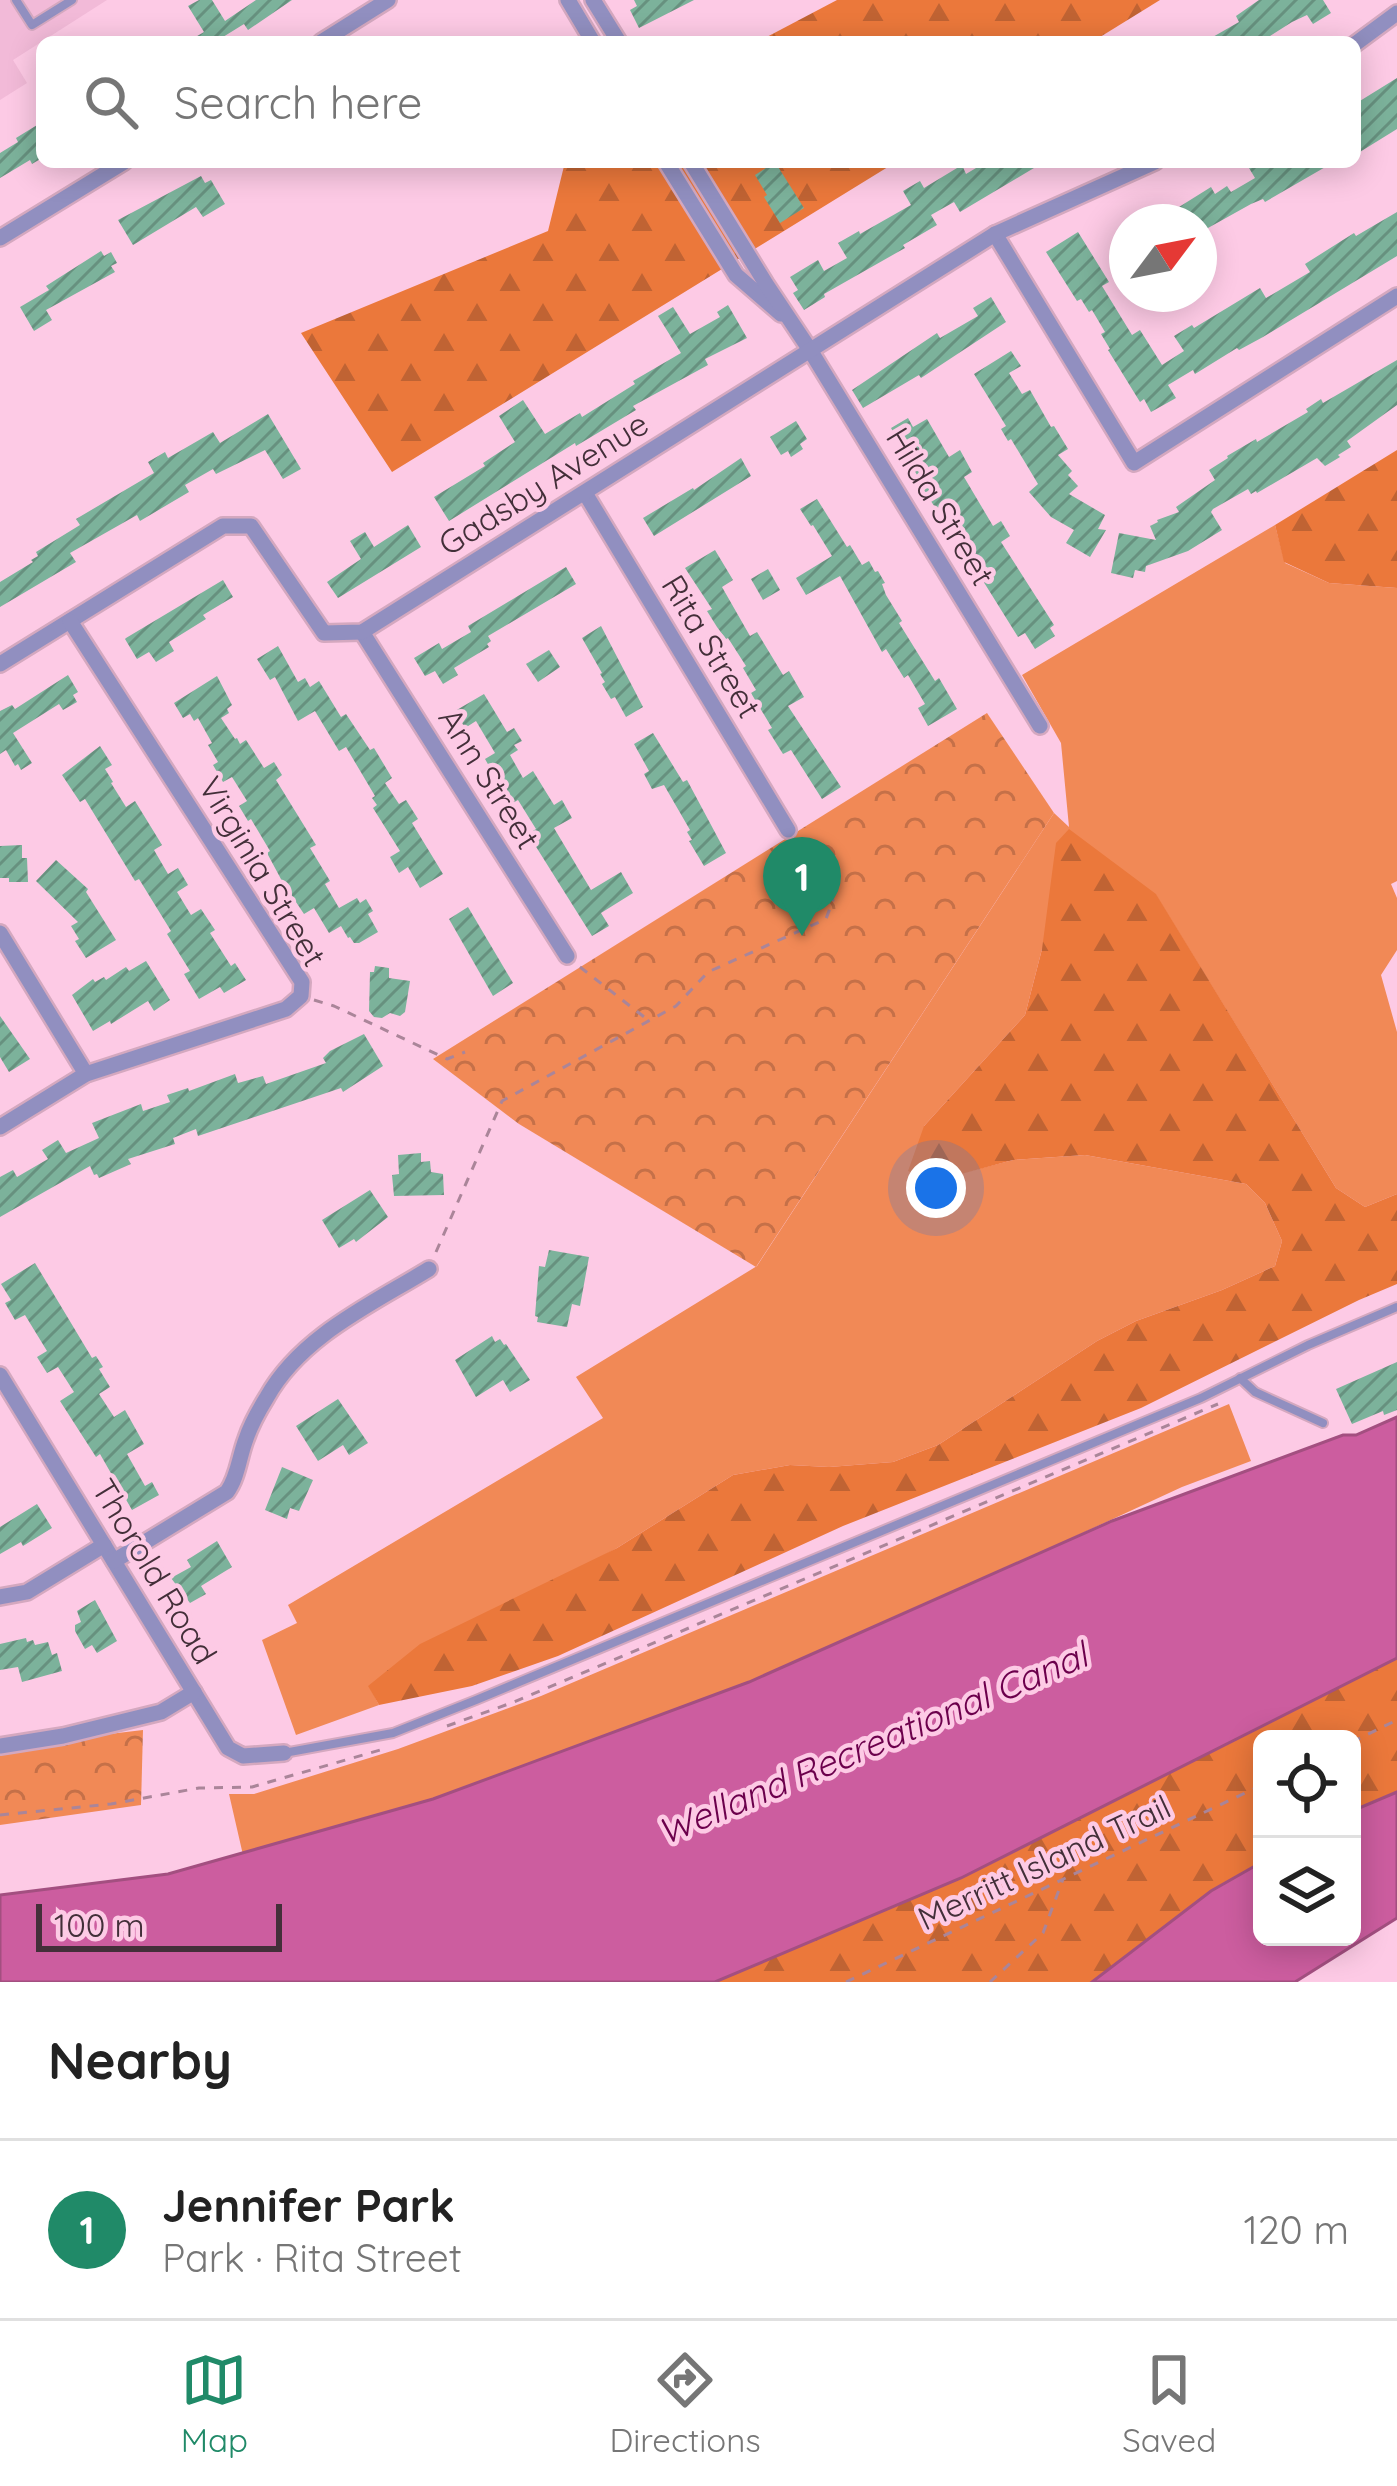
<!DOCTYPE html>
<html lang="en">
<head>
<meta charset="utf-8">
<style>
  body { margin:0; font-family:Quicksand,sans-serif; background:#f2f2f2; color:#222 }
  .controls { position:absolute; right:36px; bottom:36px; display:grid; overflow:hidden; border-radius:18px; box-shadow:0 6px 30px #0003 }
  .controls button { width:108px; height:108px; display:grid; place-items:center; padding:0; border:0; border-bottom:3px solid #e0e0e0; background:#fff; color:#222; font:60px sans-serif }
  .compass { position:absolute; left:1109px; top:204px; width:108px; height:108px; border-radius:50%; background:#fff; box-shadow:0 6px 30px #0003; rotate:58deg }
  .scale { position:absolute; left:36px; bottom:30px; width:246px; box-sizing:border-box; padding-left:12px; border:6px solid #432f39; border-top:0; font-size:33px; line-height:42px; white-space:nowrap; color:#432f39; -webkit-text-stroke:9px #fdcae5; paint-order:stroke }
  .you { position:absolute; left:936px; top:1188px; width:42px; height:42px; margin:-30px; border:9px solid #fff; border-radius:50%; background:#1a73e8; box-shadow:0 0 0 18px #1a73e833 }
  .badge { display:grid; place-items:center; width:78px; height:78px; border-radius:50%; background:#208a68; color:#fff; font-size:39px; font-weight:700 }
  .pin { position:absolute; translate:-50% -99px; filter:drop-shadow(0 3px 6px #0008) }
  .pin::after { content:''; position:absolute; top:63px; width:42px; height:36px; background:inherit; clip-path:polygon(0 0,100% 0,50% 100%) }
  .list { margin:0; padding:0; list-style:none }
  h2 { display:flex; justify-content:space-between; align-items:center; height:156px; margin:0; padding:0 48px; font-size:51px }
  h2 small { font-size:39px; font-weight:400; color:#767676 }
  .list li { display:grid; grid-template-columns:78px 1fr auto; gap:36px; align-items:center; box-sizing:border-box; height:180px; padding:0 48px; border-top:3px solid #e0e0e0 }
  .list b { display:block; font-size:45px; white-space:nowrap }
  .list p { margin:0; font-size:39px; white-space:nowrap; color:#767676 }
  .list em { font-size:39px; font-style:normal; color:#767676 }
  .icon { flex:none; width:66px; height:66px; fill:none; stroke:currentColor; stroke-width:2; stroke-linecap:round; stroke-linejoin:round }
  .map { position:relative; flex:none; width:1397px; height:1982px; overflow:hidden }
  .search { position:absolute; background:#fff; box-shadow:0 6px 30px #0003; left:36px; right:36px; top:36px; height:132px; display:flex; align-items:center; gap:30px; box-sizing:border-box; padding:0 42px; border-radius:18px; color:#767676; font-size:45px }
  .sheet { height:336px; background:#fff }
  nav { display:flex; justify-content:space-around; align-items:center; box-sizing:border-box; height:168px; border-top:3px solid #e0e0e0; background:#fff; font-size:33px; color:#767676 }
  nav a { display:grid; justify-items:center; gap:6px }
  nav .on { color:#208a68 }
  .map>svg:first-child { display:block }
</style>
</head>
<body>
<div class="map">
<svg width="1397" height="1982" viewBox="0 0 1397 1982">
  <defs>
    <pattern id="forest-firs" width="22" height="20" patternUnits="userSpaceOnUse" patternTransform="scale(3)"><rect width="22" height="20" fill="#eb783b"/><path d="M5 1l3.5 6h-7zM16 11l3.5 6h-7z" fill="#c06333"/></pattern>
    <pattern id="park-crowns" width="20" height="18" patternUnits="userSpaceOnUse" patternTransform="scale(3)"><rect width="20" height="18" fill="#f18956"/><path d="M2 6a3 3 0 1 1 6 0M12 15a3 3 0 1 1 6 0" fill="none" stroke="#c57048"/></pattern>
    <pattern id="building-hatch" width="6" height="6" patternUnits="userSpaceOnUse" patternTransform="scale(3)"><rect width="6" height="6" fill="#7cb29b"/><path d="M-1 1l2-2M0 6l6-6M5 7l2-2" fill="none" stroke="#67917f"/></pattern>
  </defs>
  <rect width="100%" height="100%" fill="#fdcae5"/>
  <path fill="#f2bad8" d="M0,0h107l-94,60 14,23 -27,17z"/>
  <g fill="#f18956">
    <path d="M1275,525l10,38 44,20 68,5v293l-6,3 6,14v52l-16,25 16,57v162l-32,13 -29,-19 -180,-293 -114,54 -17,66 -101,111 8,55 81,-21 72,-5 161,29 19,19 17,38 -7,25 -53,24 -86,31 -39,20 -159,104 -45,17 -64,5 -39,-2 -57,10 -116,73 -248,138 10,19 -83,30 -34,-95 35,-17 -9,-18 315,-187 -27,-41 181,-111 297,-453 15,14 -8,-84 -39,-68z"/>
    <path d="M1229,1404l22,57 -69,26 -270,125 -163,70 -316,117 -190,56 -14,-61h25l144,-45 143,-53z"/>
  </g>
  <g fill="url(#forest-firs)">
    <path d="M837,0h323l-68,42h-335z"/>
    <path d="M565,162h331l-504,310 -91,-139 247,-102z"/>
    <path d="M1397,450v138l-68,-5 -45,-21 -9,-37z"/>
    <path d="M1069,829l87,65 180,294 29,19 32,-13v90l-38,16 -218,108 -298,118 -285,130 -86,30 -93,19 -11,-19 52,-42 197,-96 116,-73 57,-10 39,2 64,-5 45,-17 159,-104 39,-20 86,-31 53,-24 7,-25 -17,-38 -19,-19 -161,-29 -72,5 -81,22 -24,-11 16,-45 101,-111 17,-66 14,-106z"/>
    <path d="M1397,1658v134l-45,19v-72h-90v123l-52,29 -118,91h-377l246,-104z"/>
  </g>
  <g fill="url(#park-crowns)">
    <path d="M987,713l67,100 -298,454 -237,-143 -86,-65z"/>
    <path d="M143,1730l-2,75 -141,20v-78z"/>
  </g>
  <g fill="#cc5d9f" stroke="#a34f80" stroke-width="3">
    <path d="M1397,1417v241l-436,220 -246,104h-715v-87l168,-21 265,-75 316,-117 363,-161 231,-86h13z"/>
    <path d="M1397,1792v126l-102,64h-203l119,-91 51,-29v75h90v-126z"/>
  </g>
  <g fill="url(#building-hatch)">
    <path d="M199,0h13l13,21 31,-21h36l-44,30 -4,-6 -21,13 3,5h-39l17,-10 -16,-26z"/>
    <path d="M634,0h60l-55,28 -9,-18 7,-4z"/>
    <path d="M1259,0h64l8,13 -18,11 -6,-9 -15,7 -22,14 4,6h-70l35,-20 -3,-6z"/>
    <path d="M1397,78v51l-42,26v-51z"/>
    <path d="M42,122v36l-10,6 -2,-4 -30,18v-25l18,-11 -2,-4z"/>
    <path d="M775,162l29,46 -24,15 -16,-26 3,-2 -12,-20z"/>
    <path d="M986,162h58l-84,50 -6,-10 -23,13 6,10 -34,20 2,3 -81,46 1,3 -21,13 -11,-17 5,-3 -8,-13 28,-17 6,11 23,-13 -9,-15 21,-12 1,3 51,-29 -8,-14 17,-10 4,7 38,-23 4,9z"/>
    <path d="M1259,162h75l-69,40 -2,-3 -12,5 -52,29v-11h-44l56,-35 4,7 12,-8 4,6 24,-14 -6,-10z"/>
    <path d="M201,176l4,7 6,-3 14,24 -22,13 -7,-10 -63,38 -15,-25z"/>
    <path d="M1397,212v44l-134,81 -24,13 -2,-2 -42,26 -2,-4 -25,15 8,13 -25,14 -7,-13 -4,3 -32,-52 2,-1 -9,-15 4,-2 -13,-22 -3,2 -8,-13 -4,2 -31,-49 32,-20 31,50 -7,4 30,49 8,-5 22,35 22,-14 -10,-15 18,-11 2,3 66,-40 6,10 44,-26 -5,-8 49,-31 2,3z"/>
    <path d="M101,251l3,5 7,-4 6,11 -6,3 4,6 -69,38 6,10 -18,11 -14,-24 29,-17 -3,-4z"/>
    <path d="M991,297l15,25 -85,56 -2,-3 -56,33 -11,-18 85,-57 3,5 38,-22 -5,-8z"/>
    <path d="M728,305l19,33 -42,21 3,6 -75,41 3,4 -60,36 -1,-3 -126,78 -15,-24 51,-31 -2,-3 32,-21 -16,-26 24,-16 22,34 35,-21 2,4 53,-33 -2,-3 48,-28 -23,-37 15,-9 17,27 30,-17 -3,-5z"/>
    <path d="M1011,351l10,15 -12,7 13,21 8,-4 21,37 3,-1 14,23 -10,6 14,16 -4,4 10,11 -9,8 36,21 -7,14 8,1 -16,27 -24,-14 8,-13 -23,-13 -22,-25 9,-8 -27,-45 -3,2 -7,-12 5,-3 -32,-52z"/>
    <path d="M1397,360v45l-50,36 4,6 -13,8 2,2 -15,9 -8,-8 -60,35 -1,-2 -5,3 -3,-5 -35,20 -2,3 11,18 -34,21 -42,15 -1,6 -10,-2 -2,8 -22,-5 8,-40 37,7 -6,-14 8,-4 -1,-2 22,-8 -3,-5 39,-27 -6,-10 19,-12 -1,-2 29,-17 1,3 51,-30 -2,-3 15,-10 2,4z"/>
    <path d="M268,414l33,55 -18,10 -18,-29 -49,24 -3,-5 -28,16 4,7 -17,10 -32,19 -3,-6 -67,38 6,9 -76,45v-25l33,-20 -2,-2 7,-4 -2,-4 44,-27 -4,-6 78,-46 -6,-11 17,-10 3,6 45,-26 7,11z"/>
    <path d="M908,418l5,9 14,-8 22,38 11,-7 12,22 -8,5 29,49 8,-5 9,15 -9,6 53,83 -4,3 5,8 -20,13 -10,-16 -7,4 -48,-77 3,-2 -15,-25 -4,3 -39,-59 2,-2 -26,-47z"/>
    <path d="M796,421l11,18 -7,5 3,5 -12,8 -3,-6 -7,4 -11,-18z"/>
    <path d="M741,458l10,18 -97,60 -11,-18 50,-30 1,2z"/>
    <path d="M817,499l30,48 3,-2 12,20 7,-4 6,11 3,-1 7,12 -3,1 4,11 16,26 -3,2 36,58 4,-3 18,31 -29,17 -10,-18 7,-4 -17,-29 -4,3 -18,-29 -4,3 -42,-76 -34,19 -10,-17 36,-22 -19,-31 -2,1 -11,-17z"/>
    <path d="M408,525l13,22 -83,51 -11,-16 34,-23 -11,-18 15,-9 9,15z"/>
    <path d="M715,550l18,30 -11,7 28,49 7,-4 26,43 6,-4 15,26 -16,9 53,81 -19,12 -31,-49 -8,4 -15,-24 4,-2 -21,-35 5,-3 -13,-22 3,-2 -18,-28 -2,1 -9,-12 -10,-16 5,-2 -27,-41z"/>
    <path d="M566,567l10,17 -88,52 3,5 -4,3 2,3 -35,21 4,7 -15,9 -8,-13 -10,5 -11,-18 25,-15 3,6 29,-17 -3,-6z"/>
    <path d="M768,569l12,21 -17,10 -12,-21z"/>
    <path d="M223,580l10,17 -30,18 3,4 -37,23 5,9 -18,11 -7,-10 -12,7 -12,-20 1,-1z"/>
    <path d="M601,626l42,81 -17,10 -11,-20 -4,2 -9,-15 3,-2 -5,-8 2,-1 -20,-35z"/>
    <path d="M278,646l20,36 7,-4 5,9 9,-6 22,36 5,-3 24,36 4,-2 18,30 -7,5 14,21 7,-4 12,19 -6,4 31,51 -23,14 -12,-21 -9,6 -9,-16 10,-6 -27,-43 4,-3 -5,-7 3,-2 -29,-49 -7,4 -24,-40 -17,10 -23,-44 -5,3 -13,-21z"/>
    <path d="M549,650l11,17 -22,15 -12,-18z"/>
    <path d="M68,675l10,17 -5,3 4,7 -14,8 -4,-6 -46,29 19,30 -11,7 -3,-6 -3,2 -9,-16 -6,4v-43l12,-6 3,4z"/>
    <path d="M217,676l15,29 -5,4 2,4 -8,5 14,21 2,-1 3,6 6,-4 18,28 10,-6 8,13 -6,5 40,65 -6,3 20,33 -5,3 14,24 18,-10 3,5 6,-4 7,12 -5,3 10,18 -19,11h-5l-4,-6 -2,1 -7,-12 -12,7 -15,-25 -10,6 -22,-33 -15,-28 3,-2 -19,-32 -3,2 -9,-15 8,-5 -15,-24 -9,5 -10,-17 5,-3 -10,-17 4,-2 -14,-25 -4,3 -4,-7 -7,4 -9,-15z"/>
    <path d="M484,694l23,38 7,-4 8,13 -8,4 4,5 -8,5 13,23 10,-7 21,34 8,-5 10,18 -18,10 37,62 30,-18 12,21 -32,20 8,13 -17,10 -64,-102 8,-5 -18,-29 -7,4 -26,-45 10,-6 -19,-32 -11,7 -10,-17z"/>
    <path d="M653,733l30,49 4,-2 39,73 -22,13 -15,-25 3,-1 -5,-8 3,-2 -26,-45 -12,4 -8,-15 5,-3 -15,-27z"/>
    <path d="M100,746l12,19 -7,4 8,13 -2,1 15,24 9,-6 27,44 -8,5 14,24 10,-6 10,17 -11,7 14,23 10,-6 14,21 -5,3 21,33 4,-3 11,17 -22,13 -4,-6 -21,12 -15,-25 6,-3 -23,-37 4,-3 -32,-52 -4,2 -50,-82 -5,3 -18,-27z"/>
    <path d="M22,845v13h5l1,24h-19v-4h-9v-32z"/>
    <path d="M56,860l32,29 -2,3 30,48 -30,18 -11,-17 4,-2 -8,-13 7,-4 -42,-41z"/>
    <path d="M468,907l45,76 -20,13 -44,-77z"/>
    <path d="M146,961l24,39 -16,11 -6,-10 -37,23 -1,-3 -17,10 -21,-36 21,-16 2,3 9,-5 2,3 20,-13 3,4z"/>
    <path d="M375,966l14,2v10l21,3 -5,31 -5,4 -10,-3 -8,5 -8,-1 -5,-6 1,-39h4z"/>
    <path d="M0,1016l30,43 -21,13 -9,-15z"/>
    <path d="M364,1034l19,32 -40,26 -2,-4 -143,48 -2,-7 -23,9 2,6 -47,15 3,5 -32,14 -2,-4 -3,1 -4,-9 -90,51v-40l13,-7 4,7 31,-18 -6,-9 16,-10 8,13 33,-15 -7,-15 49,-19 2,7 27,-9 -3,-7 21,-7 1,3 46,-17 3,9 25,-7 3,8 60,-21 -3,-5 7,-7z"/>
    <path d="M421,1153v9l9,-1 1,11 12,2 1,21 -50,1 -2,-21 7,-1 -1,-19z"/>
    <path d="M370,1190l18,27 -32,25 -2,-3 -15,9 -17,-28z"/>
    <path d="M549,1250l40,7 -9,49 -8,-2 -5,23 -30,-5 1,-5 -3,-1 4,-50 6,1z"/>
    <path d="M35,1263l57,95 4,-2 7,11 -4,2 11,18 -11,7 15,23 11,-7 19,34 -17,10 18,32 7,-4 7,13 -27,15 -32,-56 -4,3 -36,-56 14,-9 -16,-25 -11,6 -10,-16 10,-6 -22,-36 -10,5 -10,-17 6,-3 -10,-16z"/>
    <path d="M492,1336l3,6 5,-3 4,6 2,-1 24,36 -20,12 -7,-12 -27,17 -21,-37z"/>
    <path d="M1397,1362v48l-13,5 -1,-4 -31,13 -16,-35z"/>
    <path d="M338,1399l30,44 -19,12 -6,-10 -25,16 -22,-35z"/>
    <path d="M282,1467l31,13 -14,31 -9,-3 -3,11 -22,-9z"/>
    <path d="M37,1504l15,24 -29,18 -2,-4 -21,12v-27z"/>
    <path d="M217,1541l15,26 -31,19 5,8 -16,9 -19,-25 20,-11 -4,-7z"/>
    <path d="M95,1600l22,41 -20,12 -5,-8 -7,4 -10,-18v-6l6,-3 -4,-11z"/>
    <path d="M26,1638l1,4 6,-2 2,5 13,-3 4,13 5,-2 5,18 -40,11 -4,-15 -18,3v-26z"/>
  </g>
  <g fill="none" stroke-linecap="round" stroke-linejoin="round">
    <g stroke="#d4a8bf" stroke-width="12">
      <g id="lane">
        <path d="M16,0l16,25 40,-25"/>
        <path d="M1240,1378l15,14 68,31"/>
        <path d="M284,1753l109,-20 83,-33 725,-302 107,-53 89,-38"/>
      </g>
    </g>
    <g stroke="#d4a8bf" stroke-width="20">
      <g id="street">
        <path d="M568,0l25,42"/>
        <path d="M593,0l26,42"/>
        <path d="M321,42l67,-42"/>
        <path d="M1355,44l42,-31"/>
        <path d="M666,162l70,113 45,39"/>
        <path d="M691,162l75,122 44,66 230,376"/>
        <path d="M995,234l139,229 263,-167"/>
        <path d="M0,238l124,-76"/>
        <path d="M585,493l203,337"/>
        <path d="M362,632l205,324"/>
        <path d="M0,664l223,-138h28l73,107 38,-1 633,-398 160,-72"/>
        <path d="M0,933l86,141"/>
        <path d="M0,1127l86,-53 200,-65 15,-13 1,-14 -232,-361"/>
        <path d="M0,1375l228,373 15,8 41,-3"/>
        <path d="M114,1561l113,-69c11,-15 12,-35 19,-53 5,-15 13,-29 21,-42 34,-61 105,-93 162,-128"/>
        <path d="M0,1597l27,-5 77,-47"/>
        <path d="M0,1746l63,-10 98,-24 33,-20"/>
      </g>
    </g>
    <g stroke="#aa8599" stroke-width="3" stroke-dasharray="9 9" stroke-linecap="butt">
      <path d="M580,967l68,53"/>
      <path d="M314,1000l20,6 113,53 18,-7"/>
      <path d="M436,1252l66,-151 174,-95 32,-34 118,-53 7,-19 -41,-28 -3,-28"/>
      <path d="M447,1726l67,-24 704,-298"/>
      <path d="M1352,1742l45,-22"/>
      <path d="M0,1815l111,-11 88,-16 53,-1 135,-39"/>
      <path d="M846,1982l416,-197"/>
      <path d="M990,1982l53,-49 20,-54"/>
    </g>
    <use href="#lane" stroke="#918fc0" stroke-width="8"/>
    <use href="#street" stroke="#918fc0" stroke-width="15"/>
  </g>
  <g text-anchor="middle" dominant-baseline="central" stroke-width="9" stroke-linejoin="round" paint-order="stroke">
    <g font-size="33" fill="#432f39" stroke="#fdcae5">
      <text transform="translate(543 483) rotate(-32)">Gadsby Avenue</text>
      <text transform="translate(941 506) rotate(59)">Hilda Street</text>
      <text transform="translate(712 646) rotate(59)">Rita Street</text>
      <text transform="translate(490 778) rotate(58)">Ann Street</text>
      <text transform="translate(263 871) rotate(59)">Virginia Street</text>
      <text transform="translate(155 1571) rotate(59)">Thorold Road</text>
      <text transform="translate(1044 1862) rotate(-25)">Merritt Island Trail</text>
    </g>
    <g font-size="36" font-style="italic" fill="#6c004c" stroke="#fdcae5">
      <text transform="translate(872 1743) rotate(-23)">Welland Recreational Canal</text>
    </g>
  </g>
</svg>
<div class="controls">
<button><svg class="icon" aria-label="locate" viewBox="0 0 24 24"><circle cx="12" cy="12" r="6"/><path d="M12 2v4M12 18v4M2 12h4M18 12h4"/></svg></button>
<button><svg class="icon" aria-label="layers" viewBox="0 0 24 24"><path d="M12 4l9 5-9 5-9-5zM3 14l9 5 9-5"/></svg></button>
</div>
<svg class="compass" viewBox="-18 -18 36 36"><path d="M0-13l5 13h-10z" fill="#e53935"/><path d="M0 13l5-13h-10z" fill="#767676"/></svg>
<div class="scale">100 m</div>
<div class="you"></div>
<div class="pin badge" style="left:802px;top:936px">1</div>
<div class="search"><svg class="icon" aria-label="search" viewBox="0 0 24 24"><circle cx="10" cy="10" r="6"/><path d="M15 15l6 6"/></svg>Search here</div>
</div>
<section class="sheet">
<h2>Nearby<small></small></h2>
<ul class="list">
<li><span class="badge">1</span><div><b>Jennifer Park</b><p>Park · Rita Street</p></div><em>120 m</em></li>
</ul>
</section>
<nav>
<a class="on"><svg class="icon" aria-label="map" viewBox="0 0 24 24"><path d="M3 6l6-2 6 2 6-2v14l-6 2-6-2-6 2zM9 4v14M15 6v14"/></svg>Map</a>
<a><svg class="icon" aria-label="directions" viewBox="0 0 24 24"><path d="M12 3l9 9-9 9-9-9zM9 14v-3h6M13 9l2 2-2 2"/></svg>Directions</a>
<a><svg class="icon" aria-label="saved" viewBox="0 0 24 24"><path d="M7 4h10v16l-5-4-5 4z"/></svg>Saved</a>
</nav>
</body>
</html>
